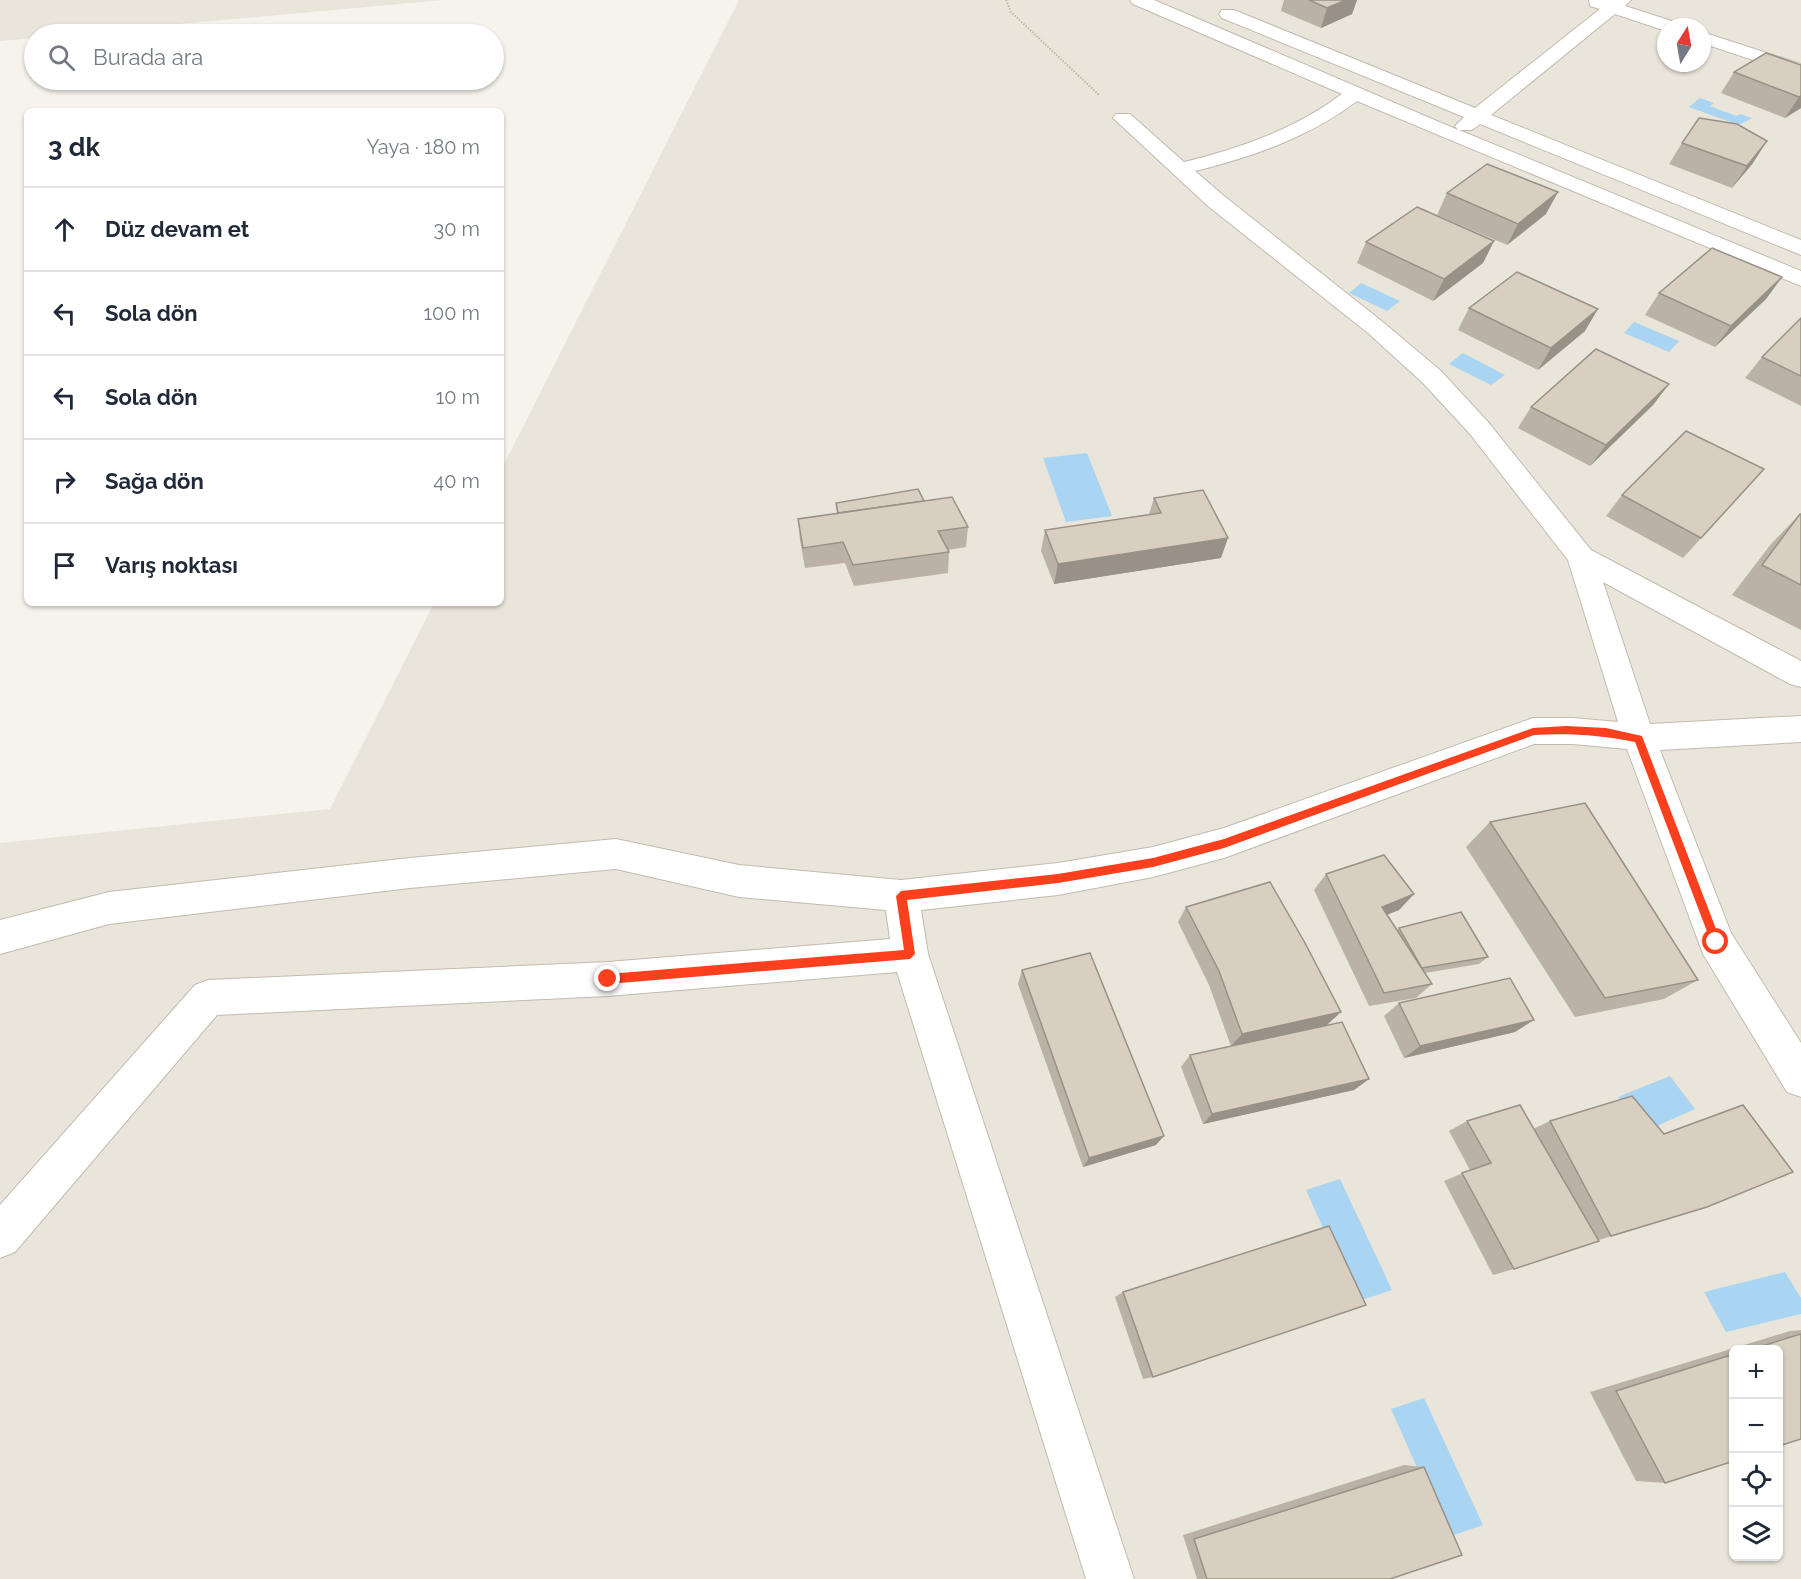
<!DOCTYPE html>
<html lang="tr">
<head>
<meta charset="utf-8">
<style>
  body { margin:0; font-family:Raleway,sans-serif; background:#f2f2f3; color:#1f2937 }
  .controls { position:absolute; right:18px; bottom:18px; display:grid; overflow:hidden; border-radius:9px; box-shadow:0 2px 4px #0004 }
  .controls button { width:54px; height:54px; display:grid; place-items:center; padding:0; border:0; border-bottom:2px solid #e0e1e3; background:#fff; color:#1f2937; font:30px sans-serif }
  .compass { position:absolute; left:1657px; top:18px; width:54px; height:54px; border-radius:50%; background:#fff; box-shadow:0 2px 4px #0004; rotate:11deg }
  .stop { position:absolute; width:18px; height:18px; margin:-14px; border:4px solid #fc3f1d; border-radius:50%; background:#fff }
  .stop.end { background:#fc3f1d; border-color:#fff; box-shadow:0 2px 6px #0008 }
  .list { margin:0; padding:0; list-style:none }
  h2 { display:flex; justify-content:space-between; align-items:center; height:78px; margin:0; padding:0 24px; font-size:26px }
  h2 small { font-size:20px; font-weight:400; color:#747a83 }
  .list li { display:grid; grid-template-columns:39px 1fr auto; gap:18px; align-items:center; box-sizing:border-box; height:84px; padding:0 24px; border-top:2px solid #e0e1e3 }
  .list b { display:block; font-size:22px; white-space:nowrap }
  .list em { font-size:20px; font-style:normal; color:#747a83 }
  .icon { flex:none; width:33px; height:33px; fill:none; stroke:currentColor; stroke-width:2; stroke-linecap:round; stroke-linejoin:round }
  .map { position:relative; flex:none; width:1801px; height:1579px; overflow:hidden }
  .search { position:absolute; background:#fff; box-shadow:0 2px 4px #0004; left:24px; top:24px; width:480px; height:66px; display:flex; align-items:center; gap:15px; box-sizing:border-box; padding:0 21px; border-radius:33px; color:#747a83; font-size:22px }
  .panel { position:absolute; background:#fff; box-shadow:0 2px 4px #0004; left:24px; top:108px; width:480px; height:498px; border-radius:9px }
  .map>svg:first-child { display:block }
</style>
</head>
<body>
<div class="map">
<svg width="1801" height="1579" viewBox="0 0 1801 1579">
  <rect width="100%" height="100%" fill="#f6f3ec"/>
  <g fill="#eae5da" fill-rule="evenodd">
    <path d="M0,0h444l-376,34h-34v4l-34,3z"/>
    <path d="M739,0h1062v1579h-1801v-736l330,-34 104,-206h67v-133zM1666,27h36v36h-36zM1734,1350h44v206h-44z"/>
  </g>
  <g fill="#a9d4f2">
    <path d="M1700,98l14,5 -4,3 26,10 4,-2 12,4 -13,7 -50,-18z"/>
    <path d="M1361,283l39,18 -13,10 -38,-18z"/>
    <path d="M1634,322l45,19 -10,11 -45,-19z"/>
    <path d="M1463,353l42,22 -14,10 -42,-21z"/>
    <path d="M1087,453l25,63 -46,6 -23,-64z"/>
    <path d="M1670,1076l25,33 -52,23 -25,-35z"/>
    <path d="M1340,1179l52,111 -36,12 -50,-112z"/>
    <path d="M1785,1272l16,26v16l-75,18 -22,-40z"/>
    <path d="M1424,1398l59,127 -35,12 -57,-128z"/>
  </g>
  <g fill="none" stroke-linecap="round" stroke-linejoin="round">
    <g stroke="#c2bbae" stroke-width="2">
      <g id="minor">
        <path d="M1130,0h24l304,130 -3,-4 9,-9 -242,-99 -3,-4 3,-4h12l241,98 125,-99 -10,-3 -1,-6h42l-6,6 53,17 3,4h-15v4l-51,-17 -124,101 310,125v15l-321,-131 -8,6h-13l342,141v15l-444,-185c-48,36 -104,56 -162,70l29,25 160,127 57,48 47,51 103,128 210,111v26l-11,-3 -187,-102 47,142 151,-8v26l-141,8 71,183 70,110v54l-14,-5 -84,-138 -76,-205 -54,-5h-39l-310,114 -71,19 -95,18 -137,15 7,44 206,625h-48l-189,-607 -289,24 -391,19 -202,237 -15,6v-53l195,-220 13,-5 400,-18 282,-23 -4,-29 -147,-13 -123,-28 -206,19 -301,36 -109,30v-34l109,-28 301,-34 206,-19 123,26 162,15 157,-17 95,-16 71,-19 309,-110h40l45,4 -50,-162 -98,-126 -47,-51 -55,-50 -160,-127 -95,-88 3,-4h14l54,48c57,-14 111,-33 158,-68l-209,-90z"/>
        <path d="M1702,32l99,32v12l-99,-33z"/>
      </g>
    </g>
    <path stroke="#c4b79f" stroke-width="2" stroke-dasharray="1.5 1.5" stroke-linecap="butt" d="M1006,0l5,12 88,83"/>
    <use href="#minor" fill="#fff" fill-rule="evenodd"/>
  </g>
  <g fill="#bab2a6">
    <path d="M1284,0h73l-5,14 -31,14 -40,-17z"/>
    <path d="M1801,65v43l-16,10 -64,-25 13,-21z"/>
    <path d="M1682,143l71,20 -21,25 -63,-24z"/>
    <path d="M1447,193l99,21 -39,31 -70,-30z"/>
    <path d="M1494,241l-11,22 -50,38 -76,-38 9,-21z"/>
    <path d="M1782,277l-16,22 -51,48 -70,-32 14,-22z"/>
    <path d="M1469,308l116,23 -47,39 -80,-40z"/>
    <path d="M1801,318v88l-56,-28 17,-21z"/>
    <path d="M1669,384l-16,21 -63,61 -72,-38 13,-21z"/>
    <path d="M1764,469l-81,89 -77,-42 16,-21z"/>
    <path d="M1154,498l67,60 -167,26 -13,-33 4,-21 104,-16z"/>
    <path d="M924,501l44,26 -2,20 -18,3 1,2 -1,21 -94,13 -9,-23 -40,5 -5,-28 -2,-21 39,-5 -1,-11z"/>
    <path d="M1800,514h1v116l-69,-35 39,-51z"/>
    <path d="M1490,822l208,158 -34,19 -89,18 -109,-170z"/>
    <path d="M1326,874l88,20 -15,16 -12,5 10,15 2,-2 89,29 -9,7 -54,9 7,11 -16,14 -47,8 -55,-116z"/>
    <path d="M1186,907l155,105 -110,34 -22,-61 -31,-63z"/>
    <path d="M1022,970l134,175 -73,22 -65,-183z"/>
    <path d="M1399,1003l116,29 -111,26 -20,-42z"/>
    <path d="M1190,1055l179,24 -15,11 -151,34 -22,-57z"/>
    <path d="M1467,1121l66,8 17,-8 157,86 -108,33 -85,29 -21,6 -49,-94 26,-11 -21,-39z"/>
    <path d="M1123,1292l30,85 -10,2 -28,-82z"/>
    <path d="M1801,1330v109l-22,-89h-45v111l-69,22 -29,-2 -46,-89 200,-61z"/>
    <path d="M1404,1465l20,2 -34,112h-193l-14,-44z"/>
  </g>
  <g fill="#979187">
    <path d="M1346,0h11l-5,14 -31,14 6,-20z"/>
    <path d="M1801,96v12l-16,10 14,-21z"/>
    <path d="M1767,141l-14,22 -21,25 15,-22z"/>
    <path d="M1558,192l-12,22 -39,31 11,-21z"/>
    <path d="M1494,241l-11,22 -50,38 11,-22z"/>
    <path d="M1782,277l-16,22 -51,48 16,-21z"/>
    <path d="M1598,309l-13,22 -47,39 13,-22z"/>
    <path d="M1669,384l-16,21 -63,61 16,-21z"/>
    <path d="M1228,538l-7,20 -167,26 4,-20z"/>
    <path d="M1414,894l-15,16 -31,12 14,-15z"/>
    <path d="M1341,1012l-14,13 -96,21 11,-12z"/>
    <path d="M1534,1020l-19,12 -111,26 16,-12z"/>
    <path d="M1369,1079l-15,11 -151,34 9,-10z"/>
    <path d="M1164,1136l-8,9 -73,22 6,-9z"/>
  </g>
  <g fill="#d8cfc1" stroke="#979187" stroke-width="1.5">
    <path d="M1309,0h37l-19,8z"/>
    <path d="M1766,53l35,12v31l-2,1 -65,-25z"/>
    <path d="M1699,118l38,6 30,17 -20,25 -65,-23z"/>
    <path d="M1487,164l71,28 -40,32 -71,-31z"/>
    <path d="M1417,207l77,34 -50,38 -78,-37z"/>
    <path d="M1712,248l70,29 -51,49 -72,-33z"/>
    <path d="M1517,272l81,37 -47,39 -82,-40z"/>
    <path d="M1801,318v58l-39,-19z"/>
    <path d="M1596,349l73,35 -63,61 -75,-38z"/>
    <path d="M1686,431l78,38 -63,69 -79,-43z"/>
    <path d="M918,489l6,12 -86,12 -2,-10z"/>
    <path d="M1203,490l25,48 -170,26 -13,-34 116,-17 -7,-15z"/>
    <path d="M952,497l16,30 -30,4 11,21 -96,13 -10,-23 -40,6 -5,-29z"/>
    <path d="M1800,514h1v71l-39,-20z"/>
    <path d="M1585,803l113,177 -93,18 -115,-176z"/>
    <path d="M1384,855l30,39 -32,13 50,77 -48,9 -58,-119z"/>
    <path d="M1270,882l35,61 36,69 -99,22 -23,-63 -33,-64z"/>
    <path d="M1461,912l27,45 -66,11 -23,-40z"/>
    <path d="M1090,953l74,183 -75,22 -67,-188z"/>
    <path d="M1510,978l24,42 -114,26 -21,-43z"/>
    <path d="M1342,1022l27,57 -157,35 -22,-59z"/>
    <path d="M1632,1096l32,38 79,-29 50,67 -86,35 -96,29 -61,-115z"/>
    <path d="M1520,1105l79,136 -85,28 -52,-96 29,-10 -24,-42z"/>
    <path d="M1329,1226l37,79 -213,72 -30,-85z"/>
    <path d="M1801,1334v105l-22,7v-96h-30z"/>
    <path d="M1734,1354v107l-69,22 -49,-92z"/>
    <path d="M1424,1467l38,88 -72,24h-183l-13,-40z"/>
  </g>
  <path fill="#fc3f1d" d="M1566,726l40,2 36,8 79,206 -1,3h-8l-1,-3 -76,-200c-34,-7 -66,-9 -101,-7l-310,113 -71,19 -95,16 -151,17 8,54 -5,5 -302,25 -5,-5 5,-5 296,-24 -8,-54 5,-5 157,-17 95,-16 71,-19 309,-111z"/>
</svg>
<div class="controls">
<button>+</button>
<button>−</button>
<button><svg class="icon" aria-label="locate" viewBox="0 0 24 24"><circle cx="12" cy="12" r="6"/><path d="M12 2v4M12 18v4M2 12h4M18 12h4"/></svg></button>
<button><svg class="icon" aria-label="layers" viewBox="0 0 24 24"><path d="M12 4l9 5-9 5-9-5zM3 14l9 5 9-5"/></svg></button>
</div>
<svg class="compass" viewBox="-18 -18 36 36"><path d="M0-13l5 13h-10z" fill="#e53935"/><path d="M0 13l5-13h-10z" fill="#747a83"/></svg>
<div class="stop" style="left:1716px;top:942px"></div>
<div class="stop end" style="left:608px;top:979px"></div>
<div class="search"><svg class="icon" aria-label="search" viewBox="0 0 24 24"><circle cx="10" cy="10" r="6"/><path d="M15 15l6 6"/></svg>Burada ara</div>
<section class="panel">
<h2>3 dk<small>Yaya · 180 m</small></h2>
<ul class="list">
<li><svg class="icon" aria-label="ahead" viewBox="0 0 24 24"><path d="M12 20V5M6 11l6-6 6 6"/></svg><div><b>Düz devam et</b></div><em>30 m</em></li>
<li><svg class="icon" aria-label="left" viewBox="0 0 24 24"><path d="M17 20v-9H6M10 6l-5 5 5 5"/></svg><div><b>Sola dön</b></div><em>100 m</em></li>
<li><svg class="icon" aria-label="left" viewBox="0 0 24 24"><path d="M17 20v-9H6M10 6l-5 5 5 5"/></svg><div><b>Sola dön</b></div><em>10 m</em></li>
<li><svg class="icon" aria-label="right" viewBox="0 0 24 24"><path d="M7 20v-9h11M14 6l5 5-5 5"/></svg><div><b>Sağa dön</b></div><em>40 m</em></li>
<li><svg class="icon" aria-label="arrive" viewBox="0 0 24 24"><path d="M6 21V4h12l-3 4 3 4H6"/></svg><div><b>Varış noktası</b></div></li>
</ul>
</section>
</div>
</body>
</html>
